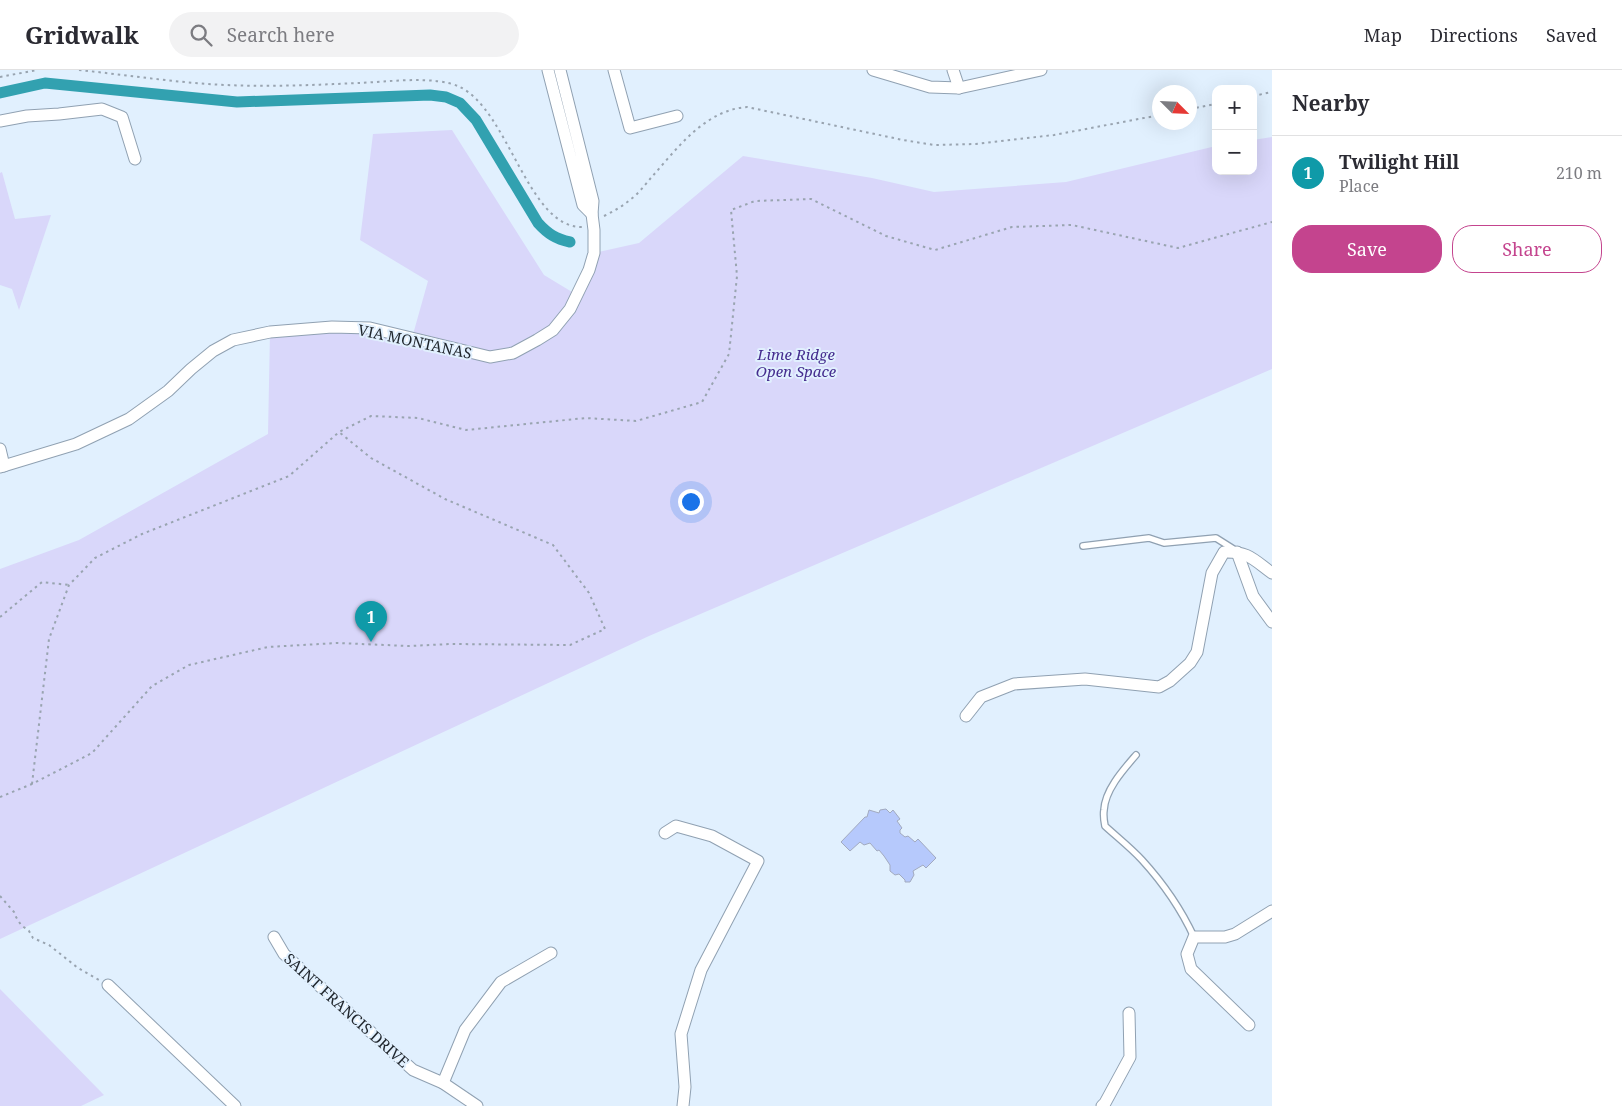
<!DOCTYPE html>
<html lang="en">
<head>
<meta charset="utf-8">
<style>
  body { margin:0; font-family:"Noto Serif",serif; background:#f2f2f3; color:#2b2b33 }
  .controls { position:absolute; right:15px; top:15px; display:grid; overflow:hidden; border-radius:10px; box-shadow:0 5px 20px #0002 }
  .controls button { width:45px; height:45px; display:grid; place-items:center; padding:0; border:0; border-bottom:1px solid #e1e1e2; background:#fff; color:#2b2b33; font:25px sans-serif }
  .compass { position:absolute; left:1152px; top:15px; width:45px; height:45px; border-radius:50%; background:#fff; box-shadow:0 5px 20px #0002; rotate:114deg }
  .you { position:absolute; left:690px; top:431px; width:18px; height:18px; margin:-12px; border:4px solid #fff; border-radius:50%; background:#1a73e8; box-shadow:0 0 0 8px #1a73e833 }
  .badge { display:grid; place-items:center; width:32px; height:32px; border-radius:50%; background:#c4448e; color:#fff; font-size:16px; font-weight:700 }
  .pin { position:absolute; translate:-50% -41px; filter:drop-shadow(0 1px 2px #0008) }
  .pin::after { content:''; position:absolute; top:26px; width:18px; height:15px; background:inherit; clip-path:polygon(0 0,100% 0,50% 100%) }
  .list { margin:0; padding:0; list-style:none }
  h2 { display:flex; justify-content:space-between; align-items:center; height:65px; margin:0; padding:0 20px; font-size:21px }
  h2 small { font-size:16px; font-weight:400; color:#7c7c81 }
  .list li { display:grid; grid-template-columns:32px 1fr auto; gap:15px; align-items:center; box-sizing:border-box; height:75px; padding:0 20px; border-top:1px solid #e1e1e2 }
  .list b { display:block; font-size:19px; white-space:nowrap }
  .list p { margin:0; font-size:16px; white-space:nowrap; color:#7c7c81 }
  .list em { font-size:16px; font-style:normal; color:#7c7c81 }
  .actions { display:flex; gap:10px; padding:15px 20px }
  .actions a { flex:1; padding:11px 0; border:1px solid #c4448e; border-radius:20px; text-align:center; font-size:18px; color:#c4448e }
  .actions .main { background:#c4448e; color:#fff }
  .icon { flex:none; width:28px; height:28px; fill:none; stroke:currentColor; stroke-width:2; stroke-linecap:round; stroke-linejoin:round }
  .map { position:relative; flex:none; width:1272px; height:1036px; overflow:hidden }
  header { display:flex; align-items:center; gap:30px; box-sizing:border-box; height:70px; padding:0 25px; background:#fff; border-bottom:1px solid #e1e1e2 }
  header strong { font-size:24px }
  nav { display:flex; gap:28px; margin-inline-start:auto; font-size:18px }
  .search { width:350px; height:45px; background:#f2f2f3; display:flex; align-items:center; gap:12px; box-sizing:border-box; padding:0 18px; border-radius:28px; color:#7c7c81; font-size:19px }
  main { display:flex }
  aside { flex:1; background:#fff }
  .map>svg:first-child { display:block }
</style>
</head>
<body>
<header>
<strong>Gridwalk</strong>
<div class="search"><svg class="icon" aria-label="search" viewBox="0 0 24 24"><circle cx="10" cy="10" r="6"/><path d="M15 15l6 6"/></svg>Search here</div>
<nav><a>Map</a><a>Directions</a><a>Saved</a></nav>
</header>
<main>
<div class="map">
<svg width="1272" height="1036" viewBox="0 0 1272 1036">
  <rect width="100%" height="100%" fill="#e1f0fe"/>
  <g fill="#d9d7fa">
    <path d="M452,60l92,145 33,20 17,-42 45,-10 104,-87 129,22 62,14 132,-10 150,-36v25h37v-31l19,-3v232l-623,267 -649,303v-370l79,-29 189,-106 2,-102 62,-5 80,11 16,-57 -68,-41 13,-106z"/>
    <path d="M2,102l13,47 36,-4 -32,95 -7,-21 -12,-4v-112z"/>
    <path d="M0,919l104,106 -23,11h-81z"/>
  </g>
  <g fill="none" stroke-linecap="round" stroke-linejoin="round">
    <path stroke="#32a1b0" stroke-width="11" d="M0,23l45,-10 192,19 193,-7 16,2 14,6 16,17 62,103c10,11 18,16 32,19"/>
  </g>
  <path fill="#b6c9fc" stroke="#a2aabf" d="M886,739l4,4 3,-3 7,9 -3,2 5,7 -2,2v3l5,4 3,-1 7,6 3,-3 18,19 -10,10 -3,-3 -10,6 1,4 -4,7h-5v-2l-6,-6 -4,1 -5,-4v-6l-6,-9 -5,-6 -2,1 -7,-8 -6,2 -4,-3 -10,9 -9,-9 24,-25h2l2,-7 10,3 1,-3z"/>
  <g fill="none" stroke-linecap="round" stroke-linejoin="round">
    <g stroke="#90a1b2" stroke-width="8">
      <g id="service">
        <path d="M1083,476l66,-8 15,5 52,-5 19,12"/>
        <path d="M1136,685c-13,15 -31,35 -32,55 -1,6 0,11 1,16 12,11 26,22 37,34 21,23 39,49 52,77"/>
      </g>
    </g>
    <g stroke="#90a1b2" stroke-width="13">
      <g id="minor">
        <path d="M548,0l35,135 9,9 1,-13 -33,-131"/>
        <path d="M614,0l16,58 47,-12"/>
        <path d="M873,0l57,17 29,1 82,-18"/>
        <path d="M953,0l6,18"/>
        <path d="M0,51l27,-5 32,-2 43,-5 20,8 13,42"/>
        <path d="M0,379l4,17"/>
        <path d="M0,397l76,-23 53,-25 39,-28 23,-22 22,-18 20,-11 37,-8 62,-5 38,1 120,29 23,-4 24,-13 16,-10 17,-21 19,-39 5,-17v-23l-2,-16"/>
        <path d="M1237,482l16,44 19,26"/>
        <path d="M966,646l15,-19 33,-13 71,-5 74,8 11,-6 20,-18 7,-11 15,-79 12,-21c24,-1 30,8 48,21"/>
        <path d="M665,763l11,-7 36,10 46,25 -57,109 -20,64 4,53 -2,19"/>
        <path d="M274,867l10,17 129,116 30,13 34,23"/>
        <path d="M108,915l127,121"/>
        <path d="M1249,955l-58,-56 -4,-15 7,-17h31l10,-3 37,-23"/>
        <path d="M443,1013l22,-53 36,-48 50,-29"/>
        <path d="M1102,1036l3,-3 25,-46 -1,-44"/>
      </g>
    </g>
    <g stroke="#99a4b0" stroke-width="2" stroke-dasharray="2.5 4" stroke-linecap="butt">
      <path d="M79,0c49,5 98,13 147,15 44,2 88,0 132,-2 28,-1 78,-8 102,4 49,24 68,141 122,140"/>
      <path d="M0,7l37,-7"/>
      <path d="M1253,26l19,-4"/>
      <path d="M1190,39l26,-5"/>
      <path d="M604,146c10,-5 19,-10 27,-17 7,-5 13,-13 19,-20 26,-29 54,-69 97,-72l156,33 31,5 42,-1 78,-9 106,-20"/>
      <path d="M0,547l42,-35 27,3"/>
      <path d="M32,714l17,-145 20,-54 26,-27 47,-24 147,-58 50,-44 32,-16 47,2 48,12 120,-12 50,3 66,-19 27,-48 8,-78 -6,-66 24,-9 56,-2 75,37 49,14 77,-23 60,-2 106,23 94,-26"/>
      <path d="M0,727l32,-13 60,-31 60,-67 37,-21 79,-18 69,-4 72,3 42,-2 119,1 35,-16 -16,-36 -36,-48 -108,-46 -74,-41 -32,-26"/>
      <path d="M0,826l14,16 2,5 5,8 8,6 4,7 16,7 29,23 21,12"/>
    </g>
    <use href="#service" stroke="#fff" stroke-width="5.5"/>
    <use href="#minor" stroke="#fff" stroke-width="11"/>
  </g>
  <g text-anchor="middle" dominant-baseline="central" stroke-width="4" stroke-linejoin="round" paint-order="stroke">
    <g font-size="15" fill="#1f252c" stroke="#e1f0fe">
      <text transform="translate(415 271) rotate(12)">VIA MONTANAS</text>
      <text transform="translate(347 940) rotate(42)">SAINT FRANCIS DRIVE</text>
    </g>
    <g font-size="15" font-style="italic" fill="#452d8f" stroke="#e1f0fe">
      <text x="796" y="284">Lime Ridge<tspan x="796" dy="17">Open Space</tspan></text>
    </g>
  </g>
</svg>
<div class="controls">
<button>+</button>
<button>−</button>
</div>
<svg class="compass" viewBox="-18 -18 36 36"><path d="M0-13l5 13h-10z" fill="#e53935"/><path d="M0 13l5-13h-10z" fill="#7c7c81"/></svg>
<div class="you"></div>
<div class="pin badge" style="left:371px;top:572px;background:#0f9aa8">1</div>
</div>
<aside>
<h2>Nearby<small></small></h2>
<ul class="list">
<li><span class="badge" style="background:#0f9aa8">1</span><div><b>Twilight Hill</b><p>Place</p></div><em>210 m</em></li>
</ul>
<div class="actions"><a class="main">Save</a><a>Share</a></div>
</aside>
</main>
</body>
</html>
